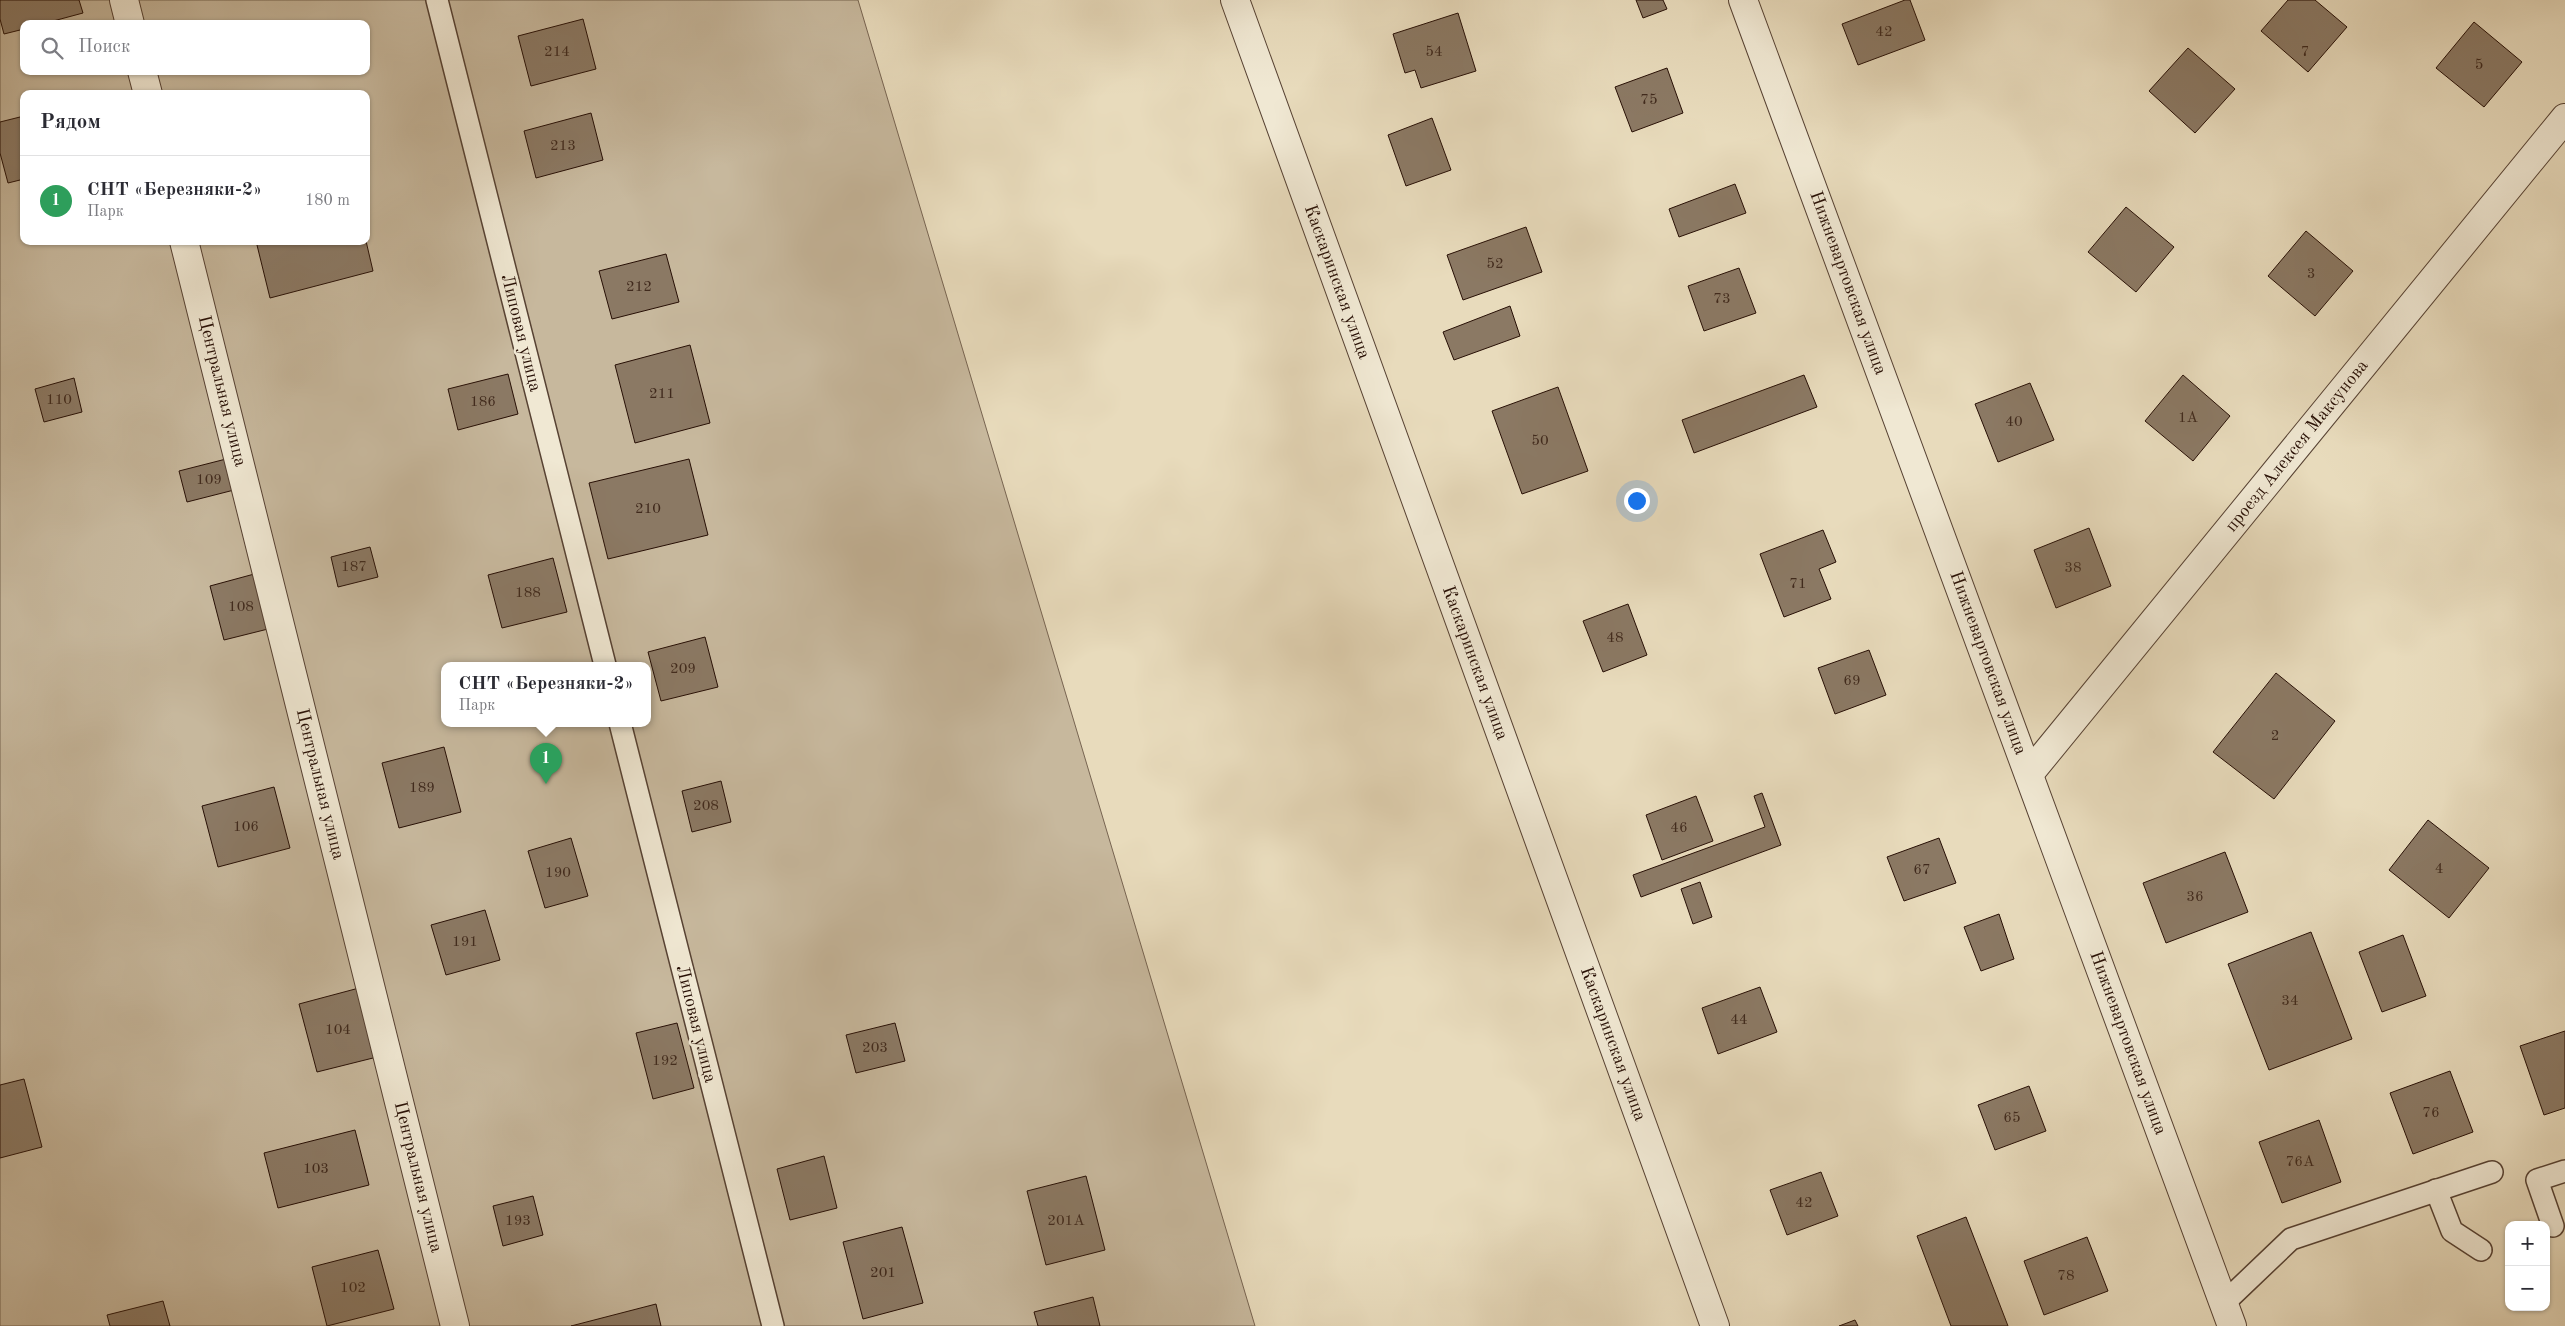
<!DOCTYPE html>
<html lang="ru">
<head>
<meta charset="utf-8">
<style>
  body { margin:0; font-family:"Old Standard TT",serif; background:#f2f2f3; color:#2b2b33 }
  .controls { position:absolute; right:15px; bottom:15px; display:grid; overflow:hidden; border-radius:10px; box-shadow:0 1px 4px #0004 }
  .controls button { width:45px; height:45px; display:grid; place-items:center; padding:0; border:0; border-bottom:1px solid #e1e1e2; background:#fff; color:#2b2b33; font:25px sans-serif }
  .you { position:absolute; left:1636px; top:500px; width:18px; height:18px; margin:-12px; border:4px solid #fff; border-radius:50%; background:#1a73e8; box-shadow:0 0 0 8px #1a73e833 }
  .badge { display:grid; place-items:center; width:32px; height:32px; border-radius:50%; background:#7c3aed; color:#fff; font-size:16px; font-weight:700 }
  .pin { position:absolute; translate:-50% -41px; filter:drop-shadow(0 1px 2px #0008) }
  .pin::after { content:''; position:absolute; top:26px; width:18px; height:15px; background:inherit; clip-path:polygon(0 0,100% 0,50% 100%) }
  .popup { position:absolute; left:441px; top:662px; width:210px; height:65px; box-sizing:border-box; display:grid; place-content:center; border-radius:10px; background:#fff; filter:drop-shadow(0 1px 4px #0005); font-size:16px; white-space:nowrap; color:#7c7c81 }
  .popup b { font-size:19px; color:#2b2b33 }
  .popup::after { content:''; position:absolute; left:50%; top:100%; margin-left:-10px; border:10px solid transparent; border-top-color:#fff }
  .list { margin:0; padding:0; list-style:none }
  h2 { display:flex; justify-content:space-between; align-items:center; height:65px; margin:0; padding:0 20px; font-size:21px }
  h2 small { font-size:16px; font-weight:400; color:#7c7c81 }
  .list li { display:grid; grid-template-columns:32px 1fr auto; gap:15px; align-items:center; box-sizing:border-box; height:90px; padding:0 20px; border-top:1px solid #e1e1e2 }
  .list b { display:block; font-size:19px; white-space:nowrap }
  .list p { margin:0; font-size:16px; white-space:nowrap; color:#7c7c81 }
  .list em { font-size:16px; font-style:normal; color:#7c7c81 }
  .icon { flex:none; width:28px; height:28px; fill:none; stroke:currentColor; stroke-width:2; stroke-linecap:round; stroke-linejoin:round }
  .map { position:relative; flex:none; width:2565px; height:1326px; overflow:hidden }
  .search { position:absolute; background:#fff; box-shadow:0 1px 4px #0004; left:20px; top:20px; width:350px; height:55px; display:flex; align-items:center; gap:12px; box-sizing:border-box; padding:0 18px; border-radius:10px; color:#7c7c81; font-size:19px }
  .panel { position:absolute; background:#fff; box-shadow:0 1px 4px #0004; left:20px; top:90px; width:350px; height:155px; border-radius:10px }
  .map>svg:first-child { display:block }
</style>
</head>
<body>
<div class="map">
<svg width="2565" height="1326" viewBox="0 0 2565 1326">
  <rect width="100%" height="100%" fill="#e8dbbc"/>
  <filter id="stains"><feTurbulence type="fractalNoise" baseFrequency=".004" numOctaves="4"/><feColorMatrix values="0 0 0 0 .2 0 0 0 0 .09 0 0 0 0 .02 0 0 0 .5 -.17"/></filter>
  <radialGradient id="worn" r=".72"><stop offset=".6" stop-color="#630" stop-opacity="0"/><stop offset="1" stop-color="#630" stop-opacity=".3"/></radialGradient>
  <path fill="#c7b89d" stroke="#776451" fill-rule="evenodd" d="M0,0h858l397,1326h-1255zM24,24h342v47h-342zM24,94h342v147h-342zM445,665h202v58h-202z"/>
  <g fill="#8b7964" stroke="#270f05">
    <path d="M0,0h79l4,13 -41,11h-18v5l-20,5 -4,-15z"/>
    <path d="M1636,0h27l4,9 -24,9z"/>
    <path d="M1905,0h5l15,40 -67,25 -16,-41z"/>
    <path d="M2288,0h27l32,27 -39,45 -47,-41z"/>
    <path d="M1458,13l18,58 -55,17 -6,-18 -10,3 -12,-39z"/>
    <path d="M583,19l13,50 -65,17 -13,-50z"/>
    <path d="M2474,22l48,40 -38,45 -48,-39z"/>
    <path d="M2188,48l47,41 -40,44 -46,-42z"/>
    <path d="M1667,68l16,45 -51,19 -17,-45z"/>
    <path d="M591,113l12,47 -67,18 -12,-47z"/>
    <path d="M24,116v63l-16,4 -8,-30v-31z"/>
    <path d="M1432,118l19,52 -45,16 -18,-51z"/>
    <path d="M1735,184l11,29 -67,24 -10,-28z"/>
    <path d="M2126,207l48,40 -38,45 -48,-40z"/>
    <path d="M1526,227l16,45 -79,28 -16,-45z"/>
    <path d="M2306,231l47,40 -38,45 -47,-40z"/>
    <path d="M256,241h110l7,30 -103,27z"/>
    <path d="M666,254l13,48 -67,17 -13,-48z"/>
    <path d="M1739,268l17,45 -52,18 -16,-45z"/>
    <path d="M1510,306l10,30 -66,24 -11,-28z"/>
    <path d="M690,345l20,78 -75,20 -20,-78z"/>
    <path d="M508,374l10,40 -60,16 -10,-41z"/>
    <path d="M1804,375l13,32 -123,46 -12,-33z"/>
    <path d="M2183,375l47,41 -37,45 -48,-40z"/>
    <path d="M74,378l8,34 -38,10 -9,-33z"/>
    <path d="M2030,383l24,57 -56,22 -23,-58z"/>
    <path d="M1558,387l30,84 -66,23 -30,-83z"/>
    <path d="M230,458l8,31 -51,13 -8,-31z"/>
    <path d="M689,459l19,76 -100,24 -19,-76z"/>
    <path d="M2089,528l22,58 -55,22 -22,-58z"/>
    <path d="M1823,530l13,32 -17,7 12,30 -47,18 -24,-63z"/>
    <path d="M370,547l8,30 -40,10 -7,-30z"/>
    <path d="M553,558l14,54 -65,16 -14,-53z"/>
    <path d="M258,573l14,55 -48,12 -14,-54z"/>
    <path d="M1628,604l19,51 -44,17 -20,-51z"/>
    <path d="M705,637l13,50 -57,14 -13,-49z"/>
    <path d="M1869,650l17,45 -51,19 -17,-46z"/>
    <path d="M2276,673l59,48 -61,78 -61,-47z"/>
    <path d="M444,747l17,65 -62,16 -17,-65z"/>
    <path d="M721,781l10,41 -39,10 -10,-41z"/>
    <path d="M274,787l16,61 -72,19 -16,-61z"/>
    <path d="M1762,793l19,52 -140,52 -8,-22 132,-48 -11,-31z"/>
    <path d="M1696,796l17,45 -51,19 -16,-45z"/>
    <path d="M2428,820l61,48 -40,50 -60,-48z"/>
    <path d="M571,838l17,58 -43,12 -17,-57z"/>
    <path d="M1939,838l17,45 -52,18 -17,-44z"/>
    <path d="M2225,852l23,60 -82,31 -23,-60z"/>
    <path d="M1700,882l12,35 -19,7 -12,-35z"/>
    <path d="M485,910l15,50 -54,15 -15,-50z"/>
    <path d="M1999,914l15,45 -33,12 -17,-44z"/>
    <path d="M2311,932l41,107 -83,31 -41,-106z"/>
    <path d="M2403,935l23,61 -44,16 -23,-60z"/>
    <path d="M1760,987l17,45 -59,22 -16,-46z"/>
    <path d="M359,988l18,69 -60,15 -18,-68z"/>
    <path d="M677,1023l17,65 -41,11 -17,-66z"/>
    <path d="M895,1023l10,38 -49,12 -10,-38z"/>
    <path d="M2565,1031v77l-21,7 -24,-69z"/>
    <path d="M2450,1071l23,61 -60,22 -23,-61z"/>
    <path d="M24,1079l18,68 -42,11v-73z"/>
    <path d="M2029,1086l17,45 -51,19 -17,-45z"/>
    <path d="M2319,1120l22,62 -59,21 -23,-61z"/>
    <path d="M355,1130l14,55 -91,23 -14,-55z"/>
    <path d="M824,1156l13,52 -47,12 -13,-51z"/>
    <path d="M1821,1172l17,44 -51,19 -17,-45z"/>
    <path d="M1086,1176l19,74 -59,15 -19,-74z"/>
    <path d="M533,1196l10,39 -40,11 -10,-40z"/>
    <path d="M1966,1217l42,109h-57l-34,-90z"/>
    <path d="M902,1227l21,76 -60,16 -20,-77z"/>
    <path d="M2087,1237l21,54 -64,24 -20,-54z"/>
    <path d="M378,1250l16,59 -67,17 -15,-59z"/>
    <path d="M1093,1297l7,29h-62l-4,-14z"/>
    <path d="M163,1301l7,25h-60l-3,-11z"/>
    <path d="M656,1304l5,22h-90z"/>
    <path d="M1855,1320l3,6h-19z"/>
  </g>
  <g fill="none" stroke-linecap="round" stroke-linejoin="round">
    <g stroke="#574233" stroke-width="24">
      <g id="service">
        <path d="M437,0l168,665"/>
        <path d="M620,723l153,603"/>
        <path d="M2436,1190l16,41 29,19"/>
        <path d="M2553,1226l-16,-46 28,-9"/>
        <path d="M2224,1303l67,-64 201,-67"/>
      </g>
    </g>
    <g stroke="#574233" stroke-width="30">
      <g id="minor">
        <path d="M124,0l6,24"/>
        <path d="M1235,0l480,1326"/>
        <path d="M1743,0l489,1326"/>
        <path d="M142,71l6,23"/>
        <path d="M184,241l271,1085"/>
        <path d="M2029,774l536,-656"/>
      </g>
    </g>
    <use href="#service" stroke="#f0e8d3" stroke-width="21"/>
    <use href="#minor" stroke="#f0e8d3" stroke-width="28"/>
  </g>
  <g text-anchor="middle" dominant-baseline="central" stroke-width="5" stroke-linejoin="round" paint-order="stroke">
    <g font-size="15" fill="#402a1d">
      <text x="1884" y="32">42</text>
      <text x="557" y="52">214</text>
      <text x="1434" y="52">54</text>
      <text x="2305" y="52">7</text>
      <text x="2479" y="65">5</text>
      <text x="1649" y="100">75</text>
      <text x="563" y="146">213</text>
      <text x="1495" y="264">52</text>
      <text x="2311" y="274">3</text>
      <text x="639" y="287">212</text>
      <text x="1722" y="299">73</text>
      <text x="662" y="394">211</text>
      <text x="59" y="400">110</text>
      <text x="483" y="402">186</text>
      <text x="2188" y="418">1А</text>
      <text x="2014" y="422">40</text>
      <text x="1540" y="441">50</text>
      <text x="209" y="480">109</text>
      <text x="648" y="509">210</text>
      <text x="354" y="567">187</text>
      <text x="2073" y="568">38</text>
      <text x="1798" y="584">71</text>
      <text x="528" y="593">188</text>
      <text x="241" y="607">108</text>
      <text x="1615" y="638">48</text>
      <text x="683" y="669">209</text>
      <text x="1852" y="681">69</text>
      <text x="2275" y="736">2</text>
      <text x="422" y="788">189</text>
      <text x="706" y="806">208</text>
      <text x="246" y="827">106</text>
      <text x="1679" y="828">46</text>
      <text x="2439" y="869">4</text>
      <text x="1922" y="870">67</text>
      <text x="558" y="873">190</text>
      <text x="2195" y="897">36</text>
      <text x="465" y="942">191</text>
      <text x="2290" y="1001">34</text>
      <text x="1739" y="1020">44</text>
      <text x="338" y="1030">104</text>
      <text x="875" y="1048">203</text>
      <text x="665" y="1061">192</text>
      <text x="2431" y="1113">76</text>
      <text x="2012" y="1118">65</text>
      <text x="2300" y="1162">76А</text>
      <text x="316" y="1169">103</text>
      <text x="1804" y="1203">42</text>
      <text x="518" y="1221">193</text>
      <text x="1066" y="1221">201А</text>
      <text x="883" y="1273">201</text>
      <text x="2066" y="1276">78</text>
      <text x="353" y="1288">102</text>
    </g>
    <g font-size="18" fill="#270f05" stroke="#f0e8d3">
      <text transform="translate(1337 282) rotate(70)">Каскаринская улица</text>
      <text transform="translate(1848 283) rotate(70)">Нижневартовская улица</text>
      <text transform="translate(521 333) rotate(76)">Липовая улица</text>
      <text transform="translate(222 391) rotate(76)">Центральная улица</text>
      <text transform="translate(2297 446) rotate(-51)">проезд Алексея Максунова</text>
      <text transform="translate(1475 663) rotate(70)">Каскаринская улица</text>
      <text transform="translate(1988 663) rotate(70)">Нижневартовская улица</text>
      <text transform="translate(320 784) rotate(76)">Центральная улица</text>
      <text transform="translate(696 1024) rotate(76)">Липовая улица</text>
      <text transform="translate(2128 1043) rotate(70)">Нижневартовская улица</text>
      <text transform="translate(1613 1044) rotate(70)">Каскаринская улица</text>
      <text transform="translate(418 1177) rotate(76)">Центральная улица</text>
    </g>
  </g>
  <rect width="100%" height="100%" filter="url(#stains)"/>
  <rect width="100%" height="100%" fill="url(#worn)"/>
</svg>
<div class="controls">
<button>+</button>
<button>−</button>
</div>
<div class="you"></div>
<div class="pin badge" style="left:546px;top:784px;background:#2e9e5b">1</div>
<div class="popup"><b>СНТ «Березняки-2»</b>Парк</div>
<div class="search"><svg class="icon" aria-label="search" viewBox="0 0 24 24"><circle cx="10" cy="10" r="6"/><path d="M15 15l6 6"/></svg>Поиск</div>
<section class="panel">
<h2>Рядом<small></small></h2>
<ul class="list">
<li><span class="badge" style="background:#2e9e5b">1</span><div><b>СНТ «Березняки-2»</b><p>Парк</p></div><em>180 m</em></li>
</ul>
</section>
</div>
</body>
</html>
